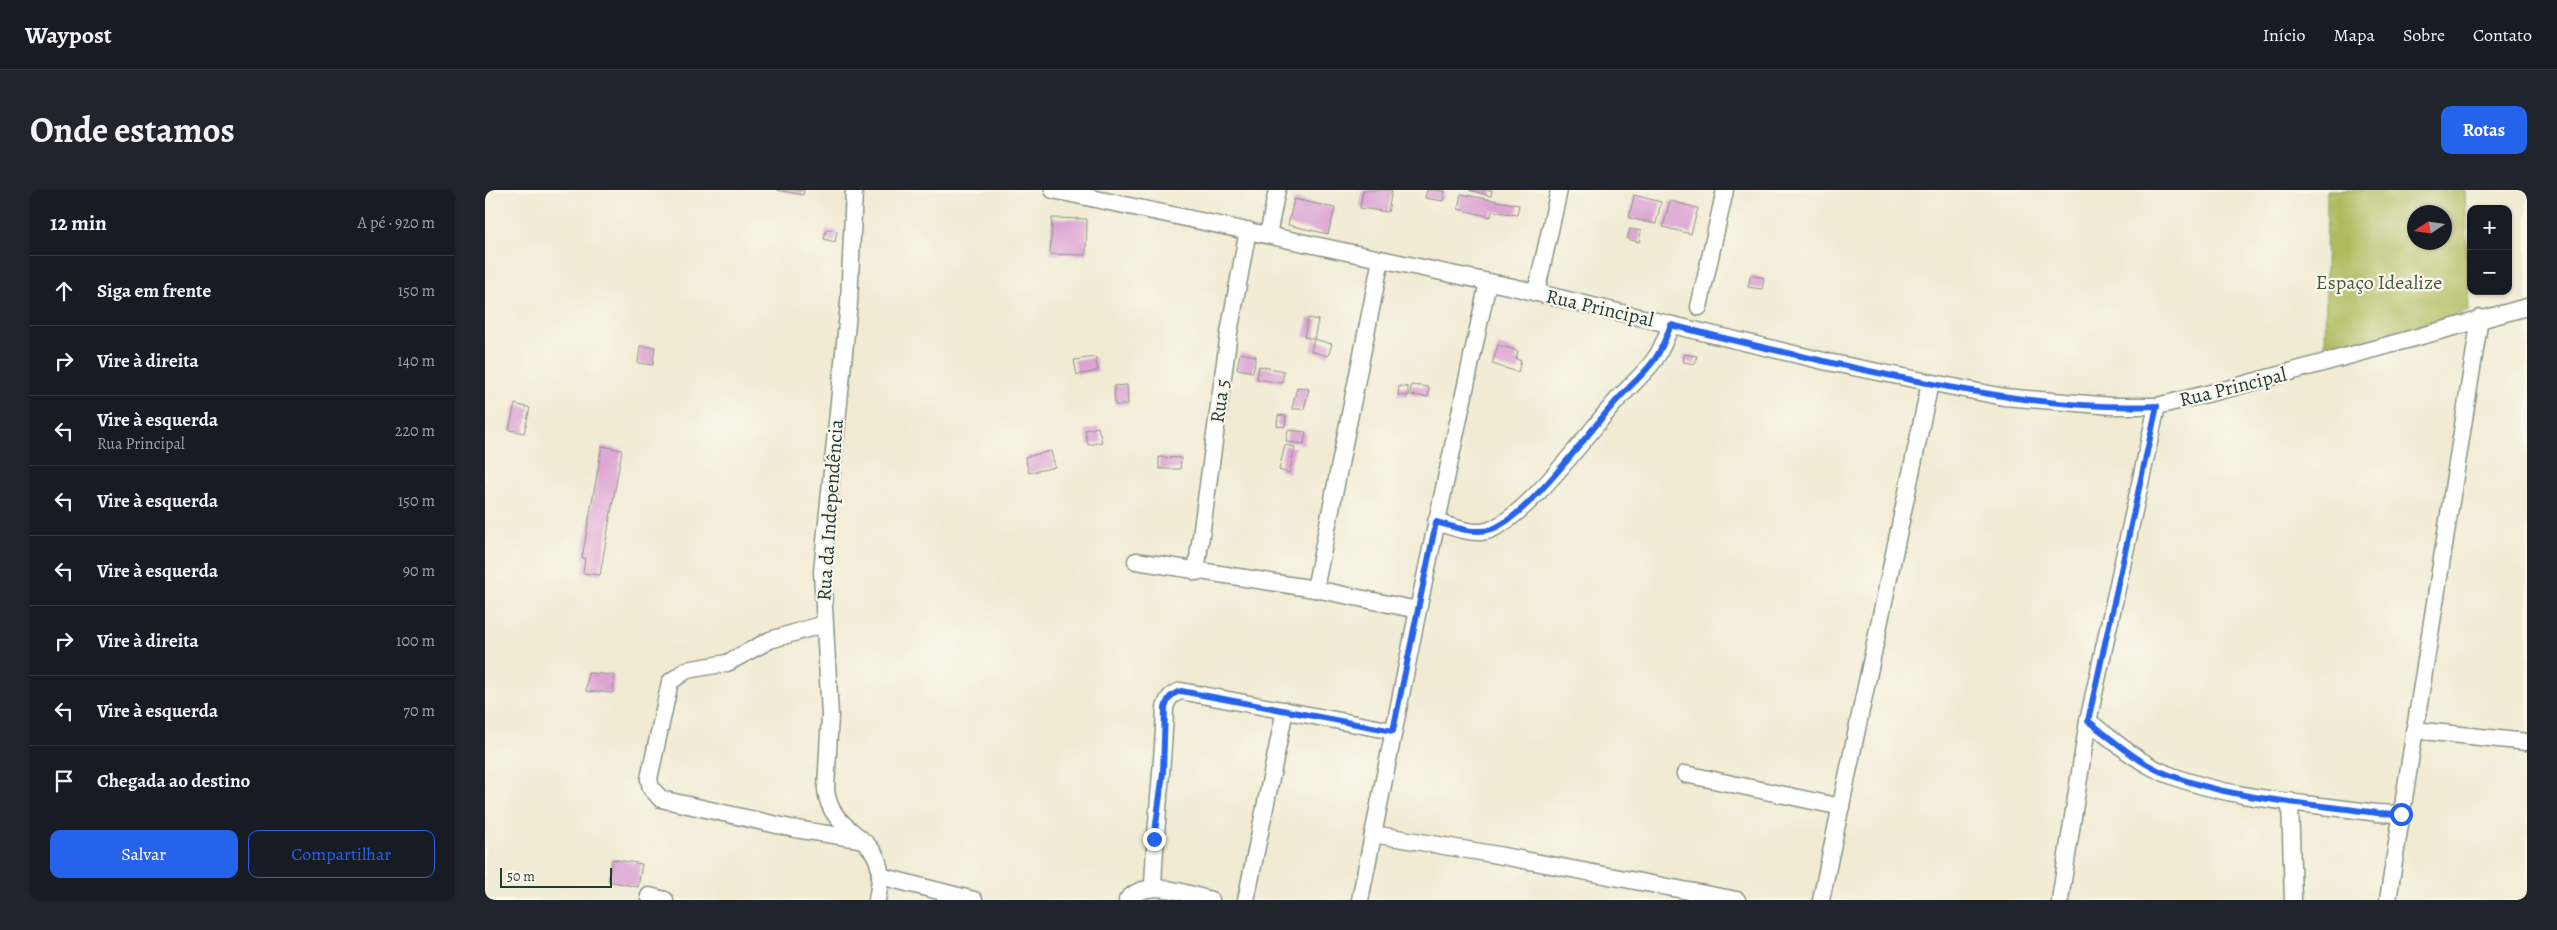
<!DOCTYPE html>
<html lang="pt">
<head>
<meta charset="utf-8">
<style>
  body { margin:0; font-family:Alegreya,serif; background:#20242c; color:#f1f3f6 }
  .controls { position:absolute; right:15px; top:15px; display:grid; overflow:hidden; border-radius:10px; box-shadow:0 1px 4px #0004 }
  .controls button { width:45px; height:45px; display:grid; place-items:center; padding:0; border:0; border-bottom:1px solid #363941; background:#171b24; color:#f1f3f6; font:25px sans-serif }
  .compass { position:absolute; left:1922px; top:15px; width:45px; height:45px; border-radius:50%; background:#171b24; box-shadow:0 1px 4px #0004; rotate:258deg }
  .scale { position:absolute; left:15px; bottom:12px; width:112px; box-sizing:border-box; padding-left:5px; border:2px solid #1f3d34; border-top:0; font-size:14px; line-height:18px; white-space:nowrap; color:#1f3d34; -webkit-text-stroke:4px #fbf7ec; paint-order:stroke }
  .stop { position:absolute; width:15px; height:15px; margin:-11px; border:4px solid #2563eb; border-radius:50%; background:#fff }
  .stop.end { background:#2563eb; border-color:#fff; box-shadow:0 1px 5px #0008 }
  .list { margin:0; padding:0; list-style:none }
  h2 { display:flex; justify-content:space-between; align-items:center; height:65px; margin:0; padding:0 20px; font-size:21px }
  h2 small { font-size:16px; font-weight:400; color:#9ea1a6 }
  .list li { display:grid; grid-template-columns:32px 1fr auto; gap:15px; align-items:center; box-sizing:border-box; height:70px; padding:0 20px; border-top:1px solid #363941 }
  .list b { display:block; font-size:19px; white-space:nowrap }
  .list p { margin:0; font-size:16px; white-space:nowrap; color:#9ea1a6 }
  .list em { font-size:16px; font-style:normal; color:#9ea1a6 }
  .actions { display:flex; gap:10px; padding:15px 20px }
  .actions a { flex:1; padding:11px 0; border:1px solid #2563eb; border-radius:10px; text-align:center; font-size:18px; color:#2563eb }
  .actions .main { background:#2563eb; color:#fff }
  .icon { flex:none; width:28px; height:28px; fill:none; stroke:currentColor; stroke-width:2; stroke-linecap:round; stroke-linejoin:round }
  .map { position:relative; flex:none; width:2042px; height:710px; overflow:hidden; border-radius:10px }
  header { display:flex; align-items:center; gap:30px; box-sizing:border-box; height:70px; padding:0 25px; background:#171b24; border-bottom:1px solid #363941 }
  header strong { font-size:24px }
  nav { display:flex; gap:28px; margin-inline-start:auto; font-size:18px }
  .intro { display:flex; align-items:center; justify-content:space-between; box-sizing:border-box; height:120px; padding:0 30px }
  h1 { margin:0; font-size:35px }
  .button { padding:12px 22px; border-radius:10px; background:#2563eb; color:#fff; font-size:18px; font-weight:700 }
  main { display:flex; gap:30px; padding:0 30px }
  aside { flex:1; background:#171b24; border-radius:10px; box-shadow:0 1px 4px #0004 }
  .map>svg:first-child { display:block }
</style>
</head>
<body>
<header>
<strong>Waypost</strong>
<nav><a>Início</a><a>Mapa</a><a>Sobre</a><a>Contato</a></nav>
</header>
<div class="intro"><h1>Onde estamos</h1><a class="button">Rotas</a></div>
<main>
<aside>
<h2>12 min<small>A pé · 920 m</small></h2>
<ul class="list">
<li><svg class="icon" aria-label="ahead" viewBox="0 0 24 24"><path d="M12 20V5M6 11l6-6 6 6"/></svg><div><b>Siga em frente</b></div><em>150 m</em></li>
<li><svg class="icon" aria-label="right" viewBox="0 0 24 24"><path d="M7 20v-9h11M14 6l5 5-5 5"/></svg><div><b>Vire à direita</b></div><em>140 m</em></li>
<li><svg class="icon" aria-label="left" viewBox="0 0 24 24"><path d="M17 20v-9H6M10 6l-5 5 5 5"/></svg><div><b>Vire à esquerda</b><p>Rua Principal</p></div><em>220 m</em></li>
<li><svg class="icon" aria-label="left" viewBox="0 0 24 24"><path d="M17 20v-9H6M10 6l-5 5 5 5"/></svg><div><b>Vire à esquerda</b></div><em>150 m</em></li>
<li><svg class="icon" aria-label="left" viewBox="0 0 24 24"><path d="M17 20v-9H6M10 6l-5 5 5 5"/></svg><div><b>Vire à esquerda</b></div><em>90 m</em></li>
<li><svg class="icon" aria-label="right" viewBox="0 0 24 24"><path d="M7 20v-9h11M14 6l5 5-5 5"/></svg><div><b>Vire à direita</b></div><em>100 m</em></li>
<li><svg class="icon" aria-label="left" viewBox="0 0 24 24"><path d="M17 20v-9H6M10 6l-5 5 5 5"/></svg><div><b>Vire à esquerda</b></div><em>70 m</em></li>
<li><svg class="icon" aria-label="arrive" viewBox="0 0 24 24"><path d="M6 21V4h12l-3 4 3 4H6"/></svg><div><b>Chegada ao destino</b></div></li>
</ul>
<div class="actions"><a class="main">Salvar</a><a>Compartilhar</a></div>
</aside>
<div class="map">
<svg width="2042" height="710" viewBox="0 0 2042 710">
  <rect width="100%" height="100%" fill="#fbf7ec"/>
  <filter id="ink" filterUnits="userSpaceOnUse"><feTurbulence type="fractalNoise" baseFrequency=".02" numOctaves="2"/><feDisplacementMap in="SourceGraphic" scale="10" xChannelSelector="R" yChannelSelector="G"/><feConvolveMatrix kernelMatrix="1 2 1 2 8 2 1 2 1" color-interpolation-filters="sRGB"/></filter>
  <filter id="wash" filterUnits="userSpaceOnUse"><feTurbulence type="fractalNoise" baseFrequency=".0096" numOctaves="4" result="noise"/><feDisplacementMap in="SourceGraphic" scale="20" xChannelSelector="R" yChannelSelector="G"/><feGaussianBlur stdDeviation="1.12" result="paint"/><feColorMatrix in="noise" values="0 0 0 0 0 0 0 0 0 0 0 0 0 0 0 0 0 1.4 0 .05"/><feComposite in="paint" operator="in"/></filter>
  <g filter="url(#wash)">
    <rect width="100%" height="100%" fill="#f1ebd3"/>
    <path fill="#aeba5c" stroke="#667c48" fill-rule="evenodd" d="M1842,0h138l4,121 -144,42zM1930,22h30v30h-30z"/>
    <g id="blocks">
      <g fill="#dca4d3">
        <path d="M292,0h27l-1,5z"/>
        <path d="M878,0h29l-4,22 -28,-4z"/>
        <path d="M942,0l18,1 -2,10 -18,-3z"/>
        <path d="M984,0h23l-1,6z"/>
        <path d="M976,4l58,11 -2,10 -25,-4 -1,6 -33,-8z"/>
        <path d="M1149,5l27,7 -5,22 -27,-6z"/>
        <path d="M809,9l41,9 -7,26 -40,-9z"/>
        <path d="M1185,11l28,7 -7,26 -28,-7z"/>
        <path d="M567,28l35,1 -1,36 -36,-1z"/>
        <path d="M341,39l11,2 -2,11 -11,-3z"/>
        <path d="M1145,39l11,2 -2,11 -12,-3z"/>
        <path d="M1266,85l13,3 -2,11 -14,-2z"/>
        <path d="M823,128l10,2 -4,19 18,5 -4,12 -17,-5 3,-12 -10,-2z"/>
        <path d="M1013,155l20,6 -2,8 5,2 -3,11 -26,-8z"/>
        <path d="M155,156l15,1 -2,18 -15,-2z"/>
        <path d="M755,163l16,3 -3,16 -16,-3z"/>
        <path d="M1199,164l13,2 -2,8 -12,-2z"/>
        <path d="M610,167l3,14 -21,4 -3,-15z"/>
        <path d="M774,176l25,5 -2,12 -25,-4z"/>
        <path d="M642,195l1,20h-13l-1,-19z"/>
        <path d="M926,195l18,2 -1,10 -18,-2z"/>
        <path d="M914,196l9,1v9l-10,-1z"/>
        <path d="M812,197l12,2 -5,20h-12z"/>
        <path d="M30,214l15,4 -6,25 -15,-3z"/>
        <path d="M793,225l8,1 -1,11 -8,-1z"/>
        <path d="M613,237l4,15 -14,3 -3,-15z"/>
        <path d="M803,240l18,2 -2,12 -18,-2z"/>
        <path d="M800,255l10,2 -6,26 -10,-3z"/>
        <path d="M117,256l20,4 -22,125 -17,-2 2,-15h-3z"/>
        <path d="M566,261l4,16 -26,6 -4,-16z"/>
        <path d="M674,267l22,1 -1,11h-21z"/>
        <path d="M103,483l26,2 -1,18 -27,-2z"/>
        <path d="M127,669l30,5 -4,23 -30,-6z"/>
      </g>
    </g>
  </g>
  <g filter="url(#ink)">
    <use href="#blocks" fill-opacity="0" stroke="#889484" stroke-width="1"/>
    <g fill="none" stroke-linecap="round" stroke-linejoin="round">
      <g stroke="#889484" stroke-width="19">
        <g id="minor">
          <path d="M369,0l-5,113 -27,268 8,144 -4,74c3,40 44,45 52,73 4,12 1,26 -1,38"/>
          <path d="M568,0l460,97 315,75 176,35 108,9h45l74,-18 296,-81"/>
          <path d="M783,45l9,-45"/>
          <path d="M1051,103l23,-103"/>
          <path d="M1214,117l26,-117"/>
          <path d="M951,332c14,4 31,11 45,10 37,-3 105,-96 130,-125 14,-17 31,-30 44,-48 7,-10 11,-22 16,-34"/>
          <path d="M651,371l179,28 103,21"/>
          <path d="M711,382l33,-239 19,-103"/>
          <path d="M830,399l66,-330"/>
          <path d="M339,434l-54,16 -43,23 -40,7 -17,12 -21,97 2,9 10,11 134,30 64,10"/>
          <path d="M1603,531c24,18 50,42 79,53 64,26 142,29 210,39l24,1"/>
          <path d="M1929,540l113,12"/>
          <path d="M1200,584l156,33"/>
          <path d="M1805,611l3,99"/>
          <path d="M888,644l119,20 245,46"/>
          <path d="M395,686l94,24"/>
          <path d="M668,697c2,-60 10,-119 12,-179 3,-10 6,-14 16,-17l212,40"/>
          <path d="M164,706l16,4"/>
          <path d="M642,710c21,-23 58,-6 84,0"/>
          <path d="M761,710l39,-190"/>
          <path d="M875,710l58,-290 70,-328"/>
          <path d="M1336,710l109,-517"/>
          <path d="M1575,710l28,-179 69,-315"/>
          <path d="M1903,710l92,-582"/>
        </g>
      </g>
      <use href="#minor" stroke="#fff" stroke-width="16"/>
    </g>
  </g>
  <g fill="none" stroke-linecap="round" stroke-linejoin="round" filter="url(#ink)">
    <path stroke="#2563eb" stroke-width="6" d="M669,649l9,-66 2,-65c3,-10 6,-14 16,-17l212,40 43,-209c18,5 38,13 56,7 37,-14 92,-91 119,-122 14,-17 31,-30 44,-48 7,-10 11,-22 16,-34 75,19 150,36 226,52 85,17 173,33 260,29l-69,315c24,18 50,42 79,53 66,26 141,29 210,39l24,1"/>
  </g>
  <g text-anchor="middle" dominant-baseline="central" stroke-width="4.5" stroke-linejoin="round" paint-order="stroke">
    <g font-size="20" fill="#435c3e" stroke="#fbf7ec">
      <text x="1894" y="92">Espaço Idealize</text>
    </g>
    <g font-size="20" fill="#1f3d34" stroke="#fbf7ec">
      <text transform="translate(1115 118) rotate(13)">Rua Principal</text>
      <text transform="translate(1748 197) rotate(-14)">Rua Principal</text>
      <text transform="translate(735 211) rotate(-82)">Rua 5</text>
      <text transform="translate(345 320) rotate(-86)">Rua da Independência</text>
    </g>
  </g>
</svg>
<div class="controls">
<button>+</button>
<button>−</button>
</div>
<svg class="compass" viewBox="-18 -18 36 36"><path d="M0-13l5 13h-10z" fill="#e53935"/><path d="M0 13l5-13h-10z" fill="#9ea1a6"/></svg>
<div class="scale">50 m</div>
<div class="stop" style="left:1916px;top:624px"></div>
<div class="stop end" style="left:669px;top:649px"></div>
</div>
</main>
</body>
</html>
